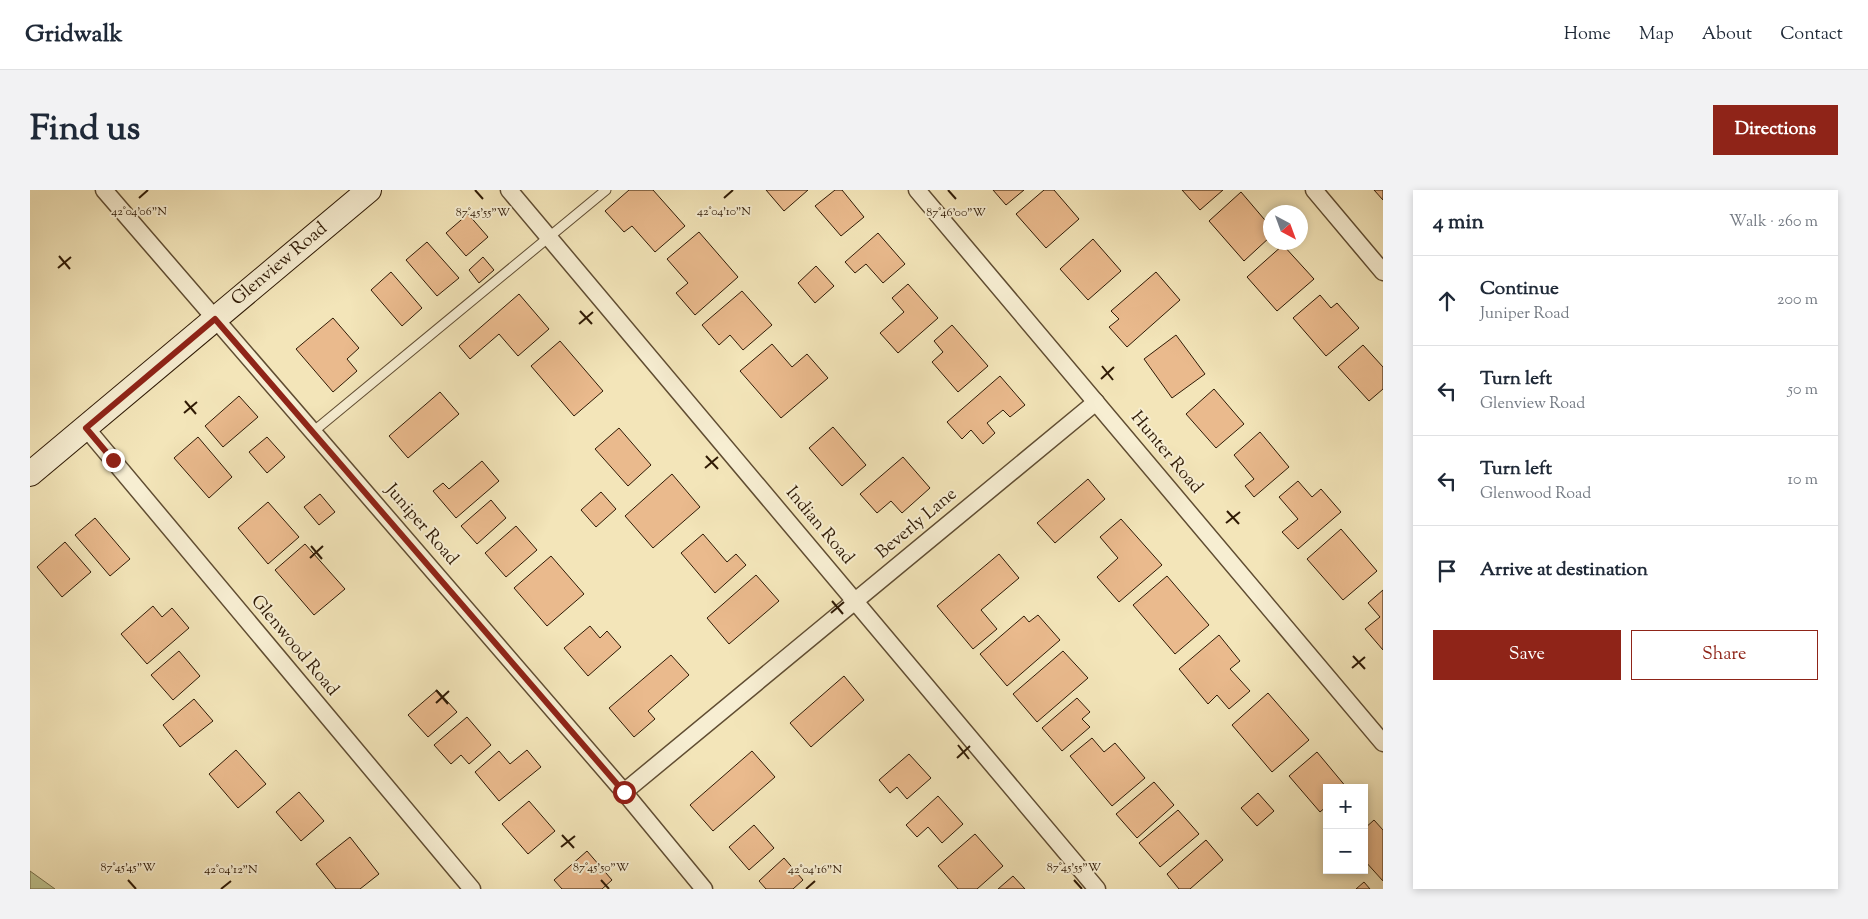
<!DOCTYPE html>
<html lang="en">
<head>
<meta charset="utf-8">
<style>
  body { margin:0; font-family:"Sorts Mill Goudy",serif; background:#f2f2f3; color:#1f2937 }
  .controls { position:absolute; right:15px; bottom:15px; display:grid; overflow:hidden; border-radius:0px; box-shadow:0 2px 8px #0003 }
  .controls button { width:45px; height:45px; display:grid; place-items:center; padding:0; border:0; border-bottom:1px solid #e0e1e3; background:#fff; color:#1f2937; font:25px sans-serif }
  .compass { position:absolute; left:1233px; top:15px; width:45px; height:45px; border-radius:50%; background:#fff; box-shadow:0 2px 8px #0003; rotate:139deg }
  .stop { position:absolute; width:15px; height:15px; margin:-11px; border:4px solid #8f2418; border-radius:50%; background:#fff }
  .stop.end { background:#8f2418; border-color:#fff; box-shadow:0 1px 5px #0008 }
  .list { margin:0; padding:0; list-style:none }
  h2 { display:flex; justify-content:space-between; align-items:center; height:65px; margin:0; padding:0 20px; font-size:21px }
  h2 small { font-size:16px; font-weight:400; color:#747a83 }
  .list li { display:grid; grid-template-columns:32px 1fr auto; gap:15px; align-items:center; box-sizing:border-box; height:90px; padding:0 20px; border-top:1px solid #e0e1e3 }
  .list b { display:block; font-size:19px; white-space:nowrap }
  .list p { margin:0; font-size:16px; white-space:nowrap; color:#747a83 }
  .list em { font-size:16px; font-style:normal; color:#747a83 }
  .actions { display:flex; gap:10px; padding:15px 20px }
  .actions a { flex:1; padding:11px 0; border:1px solid #8f2418; border-radius:0px; text-align:center; font-size:18px; color:#8f2418 }
  .actions .main { background:#8f2418; color:#fff }
  .icon { flex:none; width:28px; height:28px; fill:none; stroke:currentColor; stroke-width:2; stroke-linecap:round; stroke-linejoin:round }
  .map { position:relative; flex:none; width:1353px; height:699px; overflow:hidden; border-radius:0px }
  header { display:flex; align-items:center; gap:30px; box-sizing:border-box; height:70px; padding:0 25px; background:#fff; border-bottom:1px solid #e0e1e3 }
  header strong { font-size:24px }
  nav { display:flex; gap:28px; margin-inline-start:auto; font-size:18px }
  .intro { display:flex; align-items:center; justify-content:space-between; box-sizing:border-box; height:120px; padding:0 30px }
  h1 { margin:0; font-size:35px }
  .button { padding:12px 22px; border-radius:0px; background:#8f2418; color:#fff; font-size:18px; font-weight:700 }
  main { display:flex; gap:30px; padding:0 30px }
  aside { flex:1; background:#fff; border-radius:0px; box-shadow:0 2px 8px #0003 }
  .map>svg:first-child { display:block }
</style>
</head>
<body>
<header>
<strong>Gridwalk</strong>
<nav><a>Home</a><a>Map</a><a>About</a><a>Contact</a></nav>
</header>
<div class="intro"><h1>Find us</h1><a class="button">Directions</a></div>
<main>
<div class="map">
<svg width="1353" height="699" viewBox="0 0 1353 699">
  <rect width="100%" height="100%" fill="#f3e5b9"/>
  <filter id="stains"><feTurbulence type="fractalNoise" baseFrequency=".004" numOctaves="4"/><feColorMatrix values="0 0 0 0 .2 0 0 0 0 .09 0 0 0 0 .02 0 0 0 .5 -.17"/></filter>
  <radialGradient id="worn" r=".72"><stop offset=".6" stop-color="#630" stop-opacity="0"/><stop offset="1" stop-color="#630" stop-opacity=".3"/></radialGradient>
  <path fill="#bec38e" stroke="#766e4a" d="M0,681l25,18h-25z"/>
  <g fill="#eaba8d" stroke="#2f1a05">
    <path d="M599,0h24l32,36 -30,26 -23,-26 -8,6 -19,-21z"/>
    <path d="M736,0h42l-24,21z"/>
    <path d="M805,0h7l22,27 -23,19 -26,-30z"/>
    <path d="M963,0h31l-18,15z"/>
    <path d="M1014,0h10l25,29 -33,29 -30,-34z"/>
    <path d="M1152,0h41l-23,20z"/>
    <path d="M1344,0h9v10z"/>
    <path d="M1211,2l29,34v11l-26,24 -35,-40z"/>
    <path d="M438,24l20,23 -22,19 -20,-23z"/>
    <path d="M669,42l39,45 -43,38 -19,-22 12,-10 -21,-24z"/>
    <path d="M848,43l27,31 -22,19 -17,-19 -11,9 -10,-11z"/>
    <path d="M1063,49l28,32 -33,29 -28,-31z"/>
    <path d="M397,52l32,36 -22,18 -31,-36z"/>
    <path d="M1253,55l31,34 -37,32 -30,-34z"/>
    <path d="M453,67l11,13 -15,13 -10,-13z"/>
    <path d="M786,76l18,20 -19,17 -17,-20z"/>
    <path d="M361,82l31,36 -20,18 -31,-36z"/>
    <path d="M1126,82l24,28 -53,47 -18,-20 10,-8 -8,-8z"/>
    <path d="M878,94l30,34 -40,35 -18,-20 24,-21 -12,-14z"/>
    <path d="M712,101l30,34 -29,25 -13,-15 -11,10 -17,-20z"/>
    <path d="M489,104l30,35 -31,27 -19,-22 -29,25 -11,-13z"/>
    <path d="M1290,105l11,13 6,-5 22,25 -33,28 -33,-38z"/>
    <path d="M303,128l26,30 -12,11 10,12 -24,21 -37,-43z"/>
    <path d="M922,135l36,41 -30,26 -26,-30 11,-10 -9,-11z"/>
    <path d="M1146,145l29,39 -33,24 -28,-39z"/>
    <path d="M530,151l43,50 -29,25 -43,-50z"/>
    <path d="M742,154l20,23 15,-13 21,24 -47,40 -41,-47z"/>
    <path d="M1333,155l20,22v22l-14,12 -31,-34z"/>
    <path d="M970,186l25,29 -15,12 -7,-7 -16,13 8,10 -12,11 -12,-14 -9,9 -15,-17z"/>
    <path d="M1184,199l30,35 -28,24 -30,-34z"/>
    <path d="M410,202l19,22 -51,44 -19,-22z"/>
    <path d="M209,206l19,21 -35,30 -18,-21z"/>
    <path d="M803,237l33,38 -24,21 -33,-38z"/>
    <path d="M589,238l32,37 -23,21 -33,-37z"/>
    <path d="M1230,242l29,35 -35,30 -9,-11 9,-7 -20,-24z"/>
    <path d="M168,247l34,40 -23,21 -35,-40z"/>
    <path d="M237,247l18,20 -18,16 -18,-21z"/>
    <path d="M873,267l27,31 -28,25 -11,-12 -14,12 -17,-19z"/>
    <path d="M452,271l17,20 -43,37 -23,-27 10,-8 6,6z"/>
    <path d="M642,284l28,33 -47,41 -28,-32z"/>
    <path d="M1058,289l17,20 -50,44 -18,-20z"/>
    <path d="M1268,291l14,16 9,-8 20,23 -43,37 -16,-17 16,-13 -19,-22z"/>
    <path d="M571,302l15,17 -20,18 -15,-17z"/>
    <path d="M290,304l15,18 -16,13 -15,-18z"/>
    <path d="M461,310l15,18 -29,26 -16,-18z"/>
    <path d="M238,312l31,35 -31,27 -30,-36z"/>
    <path d="M65,328l35,41 -20,17 -35,-41z"/>
    <path d="M1091,329l41,46 -43,37 -22,-25 21,-19 -18,-21z"/>
    <path d="M486,336l21,24 -31,27 -21,-24z"/>
    <path d="M1311,339l36,42 -34,29 -36,-41z"/>
    <path d="M673,344l24,28 9,-8 10,11 -31,28 -34,-40z"/>
    <path d="M35,352l26,30 -29,25 -25,-30z"/>
    <path d="M275,354l40,45 -31,26 -39,-45z"/>
    <path d="M969,364l20,24 -38,32 16,19 -24,20 -36,-43z"/>
    <path d="M521,366l33,38 -37,32 -33,-38z"/>
    <path d="M726,385l23,26 -50,43 -22,-26z"/>
    <path d="M1137,386l42,49 -34,29 -42,-49z"/>
    <path d="M1353,400v60l-18,-21 15,-12 -12,-14z"/>
    <path d="M123,416l9,11 10,-9 17,20 -42,36 -26,-30z"/>
    <path d="M1008,425l22,25 -53,46 -27,-32 44,-38 5,6z"/>
    <path d="M560,436l10,12 7,-7 14,16 -33,29 -24,-28z"/>
    <path d="M1189,445l21,26 -10,8 20,22 -21,18 -12,-14 -9,9 -29,-35z"/>
    <path d="M149,461l21,25 -27,24 -22,-25z"/>
    <path d="M1033,461l25,27 -51,44 -24,-28z"/>
    <path d="M641,465l18,20 -41,36 7,8 -21,18 -25,-29z"/>
    <path d="M814,486l20,24 -53,47 -21,-24z"/>
    <path d="M407,500l20,22 -29,25 -20,-22z"/>
    <path d="M1238,503l41,47 -37,32 -40,-47z"/>
    <path d="M1047,508l13,14 -8,7 8,8 -28,24 -20,-23z"/>
    <path d="M164,509l19,22 -33,26 -17,-22z"/>
    <path d="M437,527l24,28 -22,19 -8,-9 -10,9 -17,-19z"/>
    <path d="M1062,548l12,14 11,-9 30,35 -33,28 -42,-50z"/>
    <path d="M206,560l30,34 -28,24 -29,-34z"/>
    <path d="M497,560l14,17 -42,34 -24,-29 24,-21 11,13z"/>
    <path d="M722,561l23,26 -62,54 -23,-26z"/>
    <path d="M1287,562l30,36h-20v18l-7,6 -31,-36z"/>
    <path d="M879,564l22,24 -24,21 -10,-12 -7,6 -11,-13z"/>
    <path d="M1124,592l20,23 -37,33 -21,-24z"/>
    <path d="M269,602l25,29 -23,20 -25,-29z"/>
    <path d="M1228,603l16,18 -17,15 -16,-18z"/>
    <path d="M908,606l25,28 -21,19 -14,-16 -11,10 -11,-12z"/>
    <path d="M499,611l26,30 -27,23 -26,-30z"/>
    <path d="M1148,620l21,24 -39,33 -21,-24z"/>
    <path d="M1344,630l9,10v51l-19,-21v-31z"/>
    <path d="M724,635l20,23 -25,22 -20,-23z"/>
    <path d="M945,644l28,32 -26,23h-19l-20,-23z"/>
    <path d="M320,647l29,37 -19,15h-24l-20,-25z"/>
    <path d="M1176,650l17,20 -33,29h-11l-12,-15z"/>
    <path d="M557,661l25,29 -10,9h-40l-8,-9z"/>
    <path d="M754,668l19,22 -10,9h-27l-7,-8z"/>
    <path d="M983,686l12,13h-27z"/>
    <path d="M1334,692l6,7h-14z"/>
  </g>
  <g fill="none" stroke-linecap="round" stroke-linejoin="round">
    <g stroke="#604d32" stroke-width="11">
      <path id="service" d="M284,241l292,-241"/>
    </g>
    <g stroke="#604d32" stroke-width="19">
      <g id="minor">
        <path d="M74,0l520,602 80,97"/>
        <path d="M479,0l588,699"/>
        <path d="M887,0l466,553"/>
        <path d="M1284,0l69,82"/>
        <path d="M56,238l386,461"/>
        <path d="M594,602l472,-390"/>
      </g>
    </g>
    <g stroke="#2f1a05" stroke-width="26">
      <g id="secondary">
        <path id="s1" d="M0,284l339,-284"/>
      </g>
    </g>
    <use href="#service" stroke="#f7eed2" stroke-width="9"/>
    <use href="#minor" stroke="#f7eed2" stroke-width="16"/>
    <use href="#secondary" stroke="#f7eed2" stroke-width="24"/>
  </g>
  <g fill="none" stroke-linecap="round" stroke-linejoin="round">
    <path stroke="#8f2418" stroke-width="6" d="M83,270l-27,-32 129,-109 409,473"/>
  </g>
  <path fill="none" stroke="#2f1a05" stroke-width="2" d="M445,0l8,9M918,0l8,9M109,8l9,-8M694,8l9,-8M29,66l11,13M28,78l13,-11M550,121l12,13M549,134l14,-12M1072,176l11,14M1071,189l13,-12M155,211l11,13M154,223l13,-11M676,266l12,13M675,278l13,-11M1197,321l12,13M1196,333l14,-11M281,356l11,13M280,368l13,-12M802,411l11,13M801,423l13,-11M1323,466l12,13M1322,478l13,-11M406,500l12,14M406,513l13,-12M928,555l11,14M927,568l13,-12M532,645l12,13M531,657l14,-11M98,690l8,9M571,690l8,9M1044,690l8,9M191,699l10,-8M776,699l9,-8"/>
  <g text-anchor="middle" dominant-baseline="central" stroke-width="4" stroke-linejoin="round" paint-order="stroke">
    <g font-size="18" fill="#2f1a05" stroke="#f7eed2">
      <text stroke="none"><textPath href="#s1" startOffset="326">Glenview Road</textPath></text>
      <text transform="translate(1136 263) rotate(50)">Hunter Road</text>
      <text transform="translate(887 334) rotate(-40)">Beverly Lane</text>
      <text transform="translate(391 335) rotate(49)">Juniper Road</text>
      <text transform="translate(789 336) rotate(50)">Indian Road</text>
      <text transform="translate(264 456) rotate(50)">Glenwood Road</text>
    </g>
  </g>
  <g font-size="12" text-anchor="middle" fill="#2f1a05" stroke="#f7eed2" stroke-width="4" stroke-linejoin="round" paint-order="stroke">
    <text x="109" y="25">42°04'06"N</text>
    <text x="694" y="25">42°04'10"N</text>
    <text x="453" y="26">87°45'55"W</text>
    <text x="926" y="26">87°46'00"W</text>
    <text x="98" y="681">87°45'45"W</text>
    <text x="571" y="681">87°45'50"W</text>
    <text x="1044" y="681">87°45'55"W</text>
    <text x="201" y="683">42°04'12"N</text>
    <text x="785" y="683">42°04'16"N</text>
  </g>
  <rect width="100%" height="100%" filter="url(#stains)"/>
  <rect width="100%" height="100%" fill="url(#worn)"/>
</svg>
<div class="controls">
<button>+</button>
<button>−</button>
</div>
<svg class="compass" viewBox="-18 -18 36 36"><path d="M0-13l5 13h-10z" fill="#e53935"/><path d="M0 13l5-13h-10z" fill="#747a83"/></svg>
<div class="stop" style="left:594px;top:602px"></div>
<div class="stop end" style="left:83px;top:270px"></div>
</div>
<aside>
<h2>4 min<small>Walk · 260 m</small></h2>
<ul class="list">
<li><svg class="icon" aria-label="ahead" viewBox="0 0 24 24"><path d="M12 20V5M6 11l6-6 6 6"/></svg><div><b>Continue</b><p>Juniper Road</p></div><em>200 m</em></li>
<li><svg class="icon" aria-label="left" viewBox="0 0 24 24"><path d="M17 20v-9H6M10 6l-5 5 5 5"/></svg><div><b>Turn left</b><p>Glenview Road</p></div><em>50 m</em></li>
<li><svg class="icon" aria-label="left" viewBox="0 0 24 24"><path d="M17 20v-9H6M10 6l-5 5 5 5"/></svg><div><b>Turn left</b><p>Glenwood Road</p></div><em>10 m</em></li>
<li><svg class="icon" aria-label="arrive" viewBox="0 0 24 24"><path d="M6 21V4h12l-3 4 3 4H6"/></svg><div><b>Arrive at destination</b></div></li>
</ul>
<div class="actions"><a class="main">Save</a><a>Share</a></div>
</aside>
</main>
</body>
</html>
